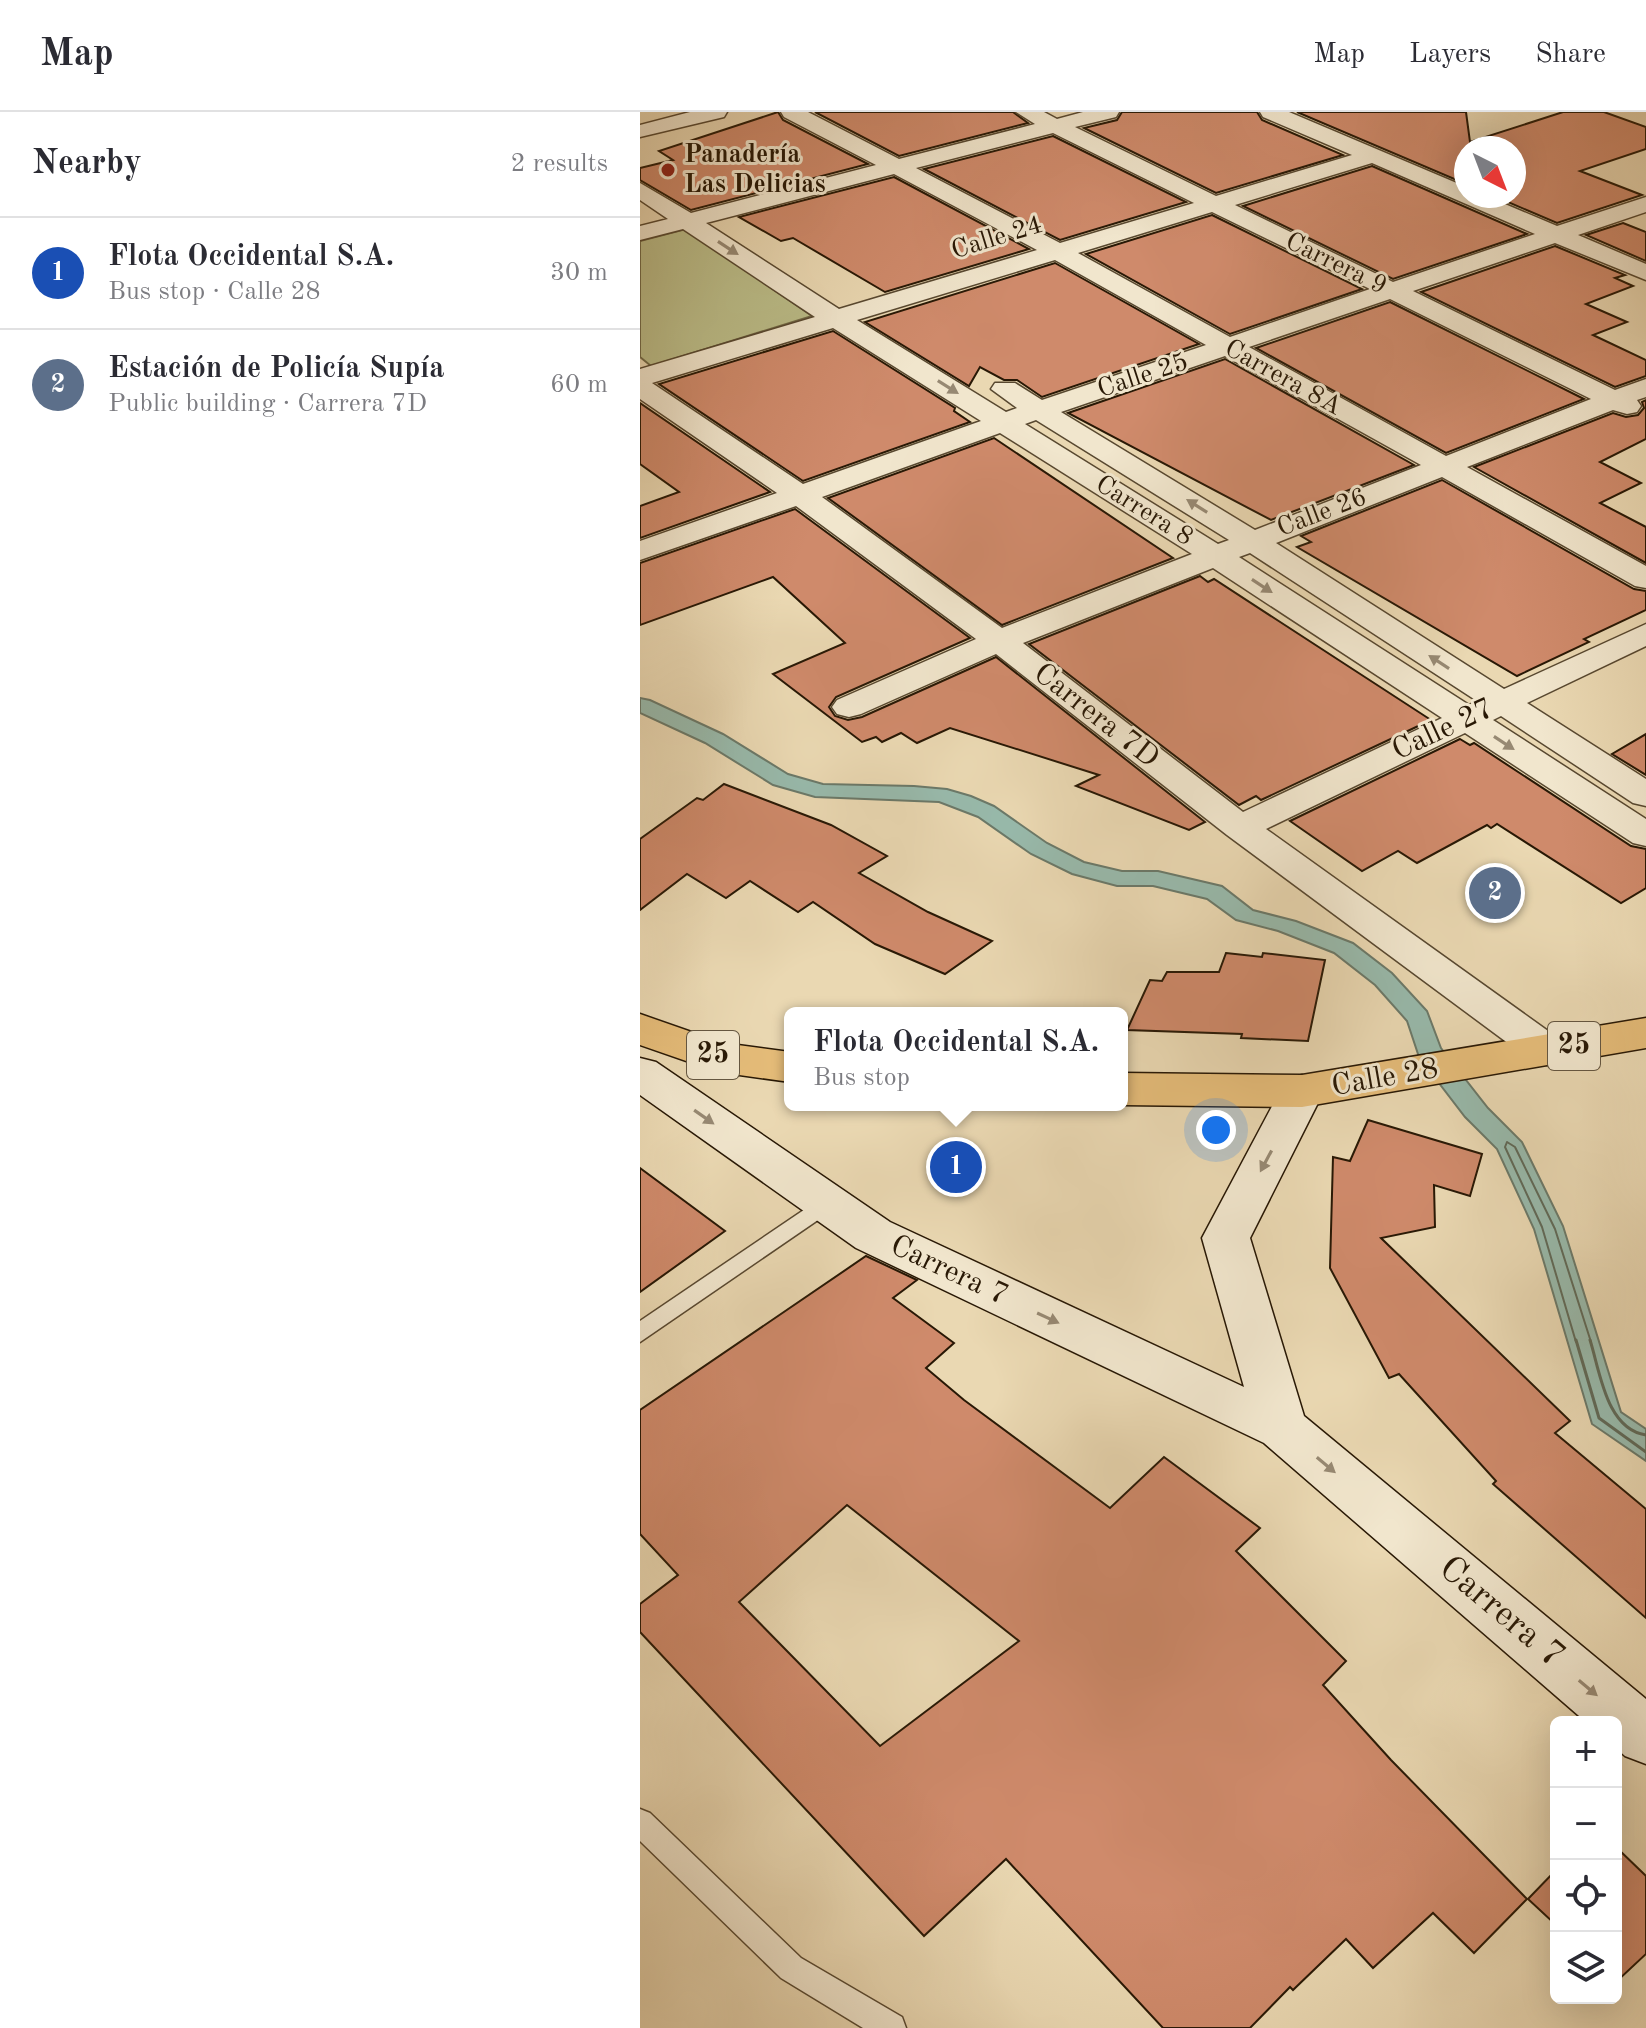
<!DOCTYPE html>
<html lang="en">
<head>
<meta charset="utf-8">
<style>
  body { margin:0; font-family:"Old Standard TT",serif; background:#f2f2f3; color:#2b2b33 }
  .controls { position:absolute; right:24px; bottom:24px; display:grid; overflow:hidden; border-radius:12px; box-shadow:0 8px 32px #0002 }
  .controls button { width:72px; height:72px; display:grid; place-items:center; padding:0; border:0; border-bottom:2px solid #e1e1e2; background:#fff; color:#2b2b33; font:40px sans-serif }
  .compass { position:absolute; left:814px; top:24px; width:72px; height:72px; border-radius:50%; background:#fff; box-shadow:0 8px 32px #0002; rotate:138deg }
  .you { position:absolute; left:576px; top:1018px; width:28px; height:28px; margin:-20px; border:6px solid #fff; border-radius:50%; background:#1a73e8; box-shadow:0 0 0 12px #1a73e833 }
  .badge { display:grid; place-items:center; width:52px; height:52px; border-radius:50%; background:#ea580c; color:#fff; font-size:26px; font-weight:700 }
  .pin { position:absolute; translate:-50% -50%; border:4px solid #fff; box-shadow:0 2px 8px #0006 }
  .popup { position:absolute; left:144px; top:895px; width:344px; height:104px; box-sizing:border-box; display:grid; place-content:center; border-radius:12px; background:#fff; filter:drop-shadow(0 2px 6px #0005); font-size:26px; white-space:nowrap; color:#7c7c81 }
  .popup b { font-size:30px; color:#2b2b33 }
  .popup::after { content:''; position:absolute; left:50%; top:100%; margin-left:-16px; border:16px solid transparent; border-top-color:#fff }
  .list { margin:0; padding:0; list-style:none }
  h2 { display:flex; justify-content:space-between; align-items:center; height:104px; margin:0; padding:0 32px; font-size:34px }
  h2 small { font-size:26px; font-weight:400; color:#7c7c81 }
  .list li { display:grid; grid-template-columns:52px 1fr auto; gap:24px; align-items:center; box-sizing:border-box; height:112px; padding:0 32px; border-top:2px solid #e1e1e2 }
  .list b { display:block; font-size:30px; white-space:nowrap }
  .list p { margin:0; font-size:26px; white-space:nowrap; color:#7c7c81 }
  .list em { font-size:26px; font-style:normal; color:#7c7c81 }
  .icon { flex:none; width:44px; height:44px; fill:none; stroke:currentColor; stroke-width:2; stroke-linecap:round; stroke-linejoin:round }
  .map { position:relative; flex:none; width:1006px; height:1916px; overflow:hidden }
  header { display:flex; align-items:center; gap:48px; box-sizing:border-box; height:112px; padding:0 40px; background:#fff; border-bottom:2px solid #e1e1e2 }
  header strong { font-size:38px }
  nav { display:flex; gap:44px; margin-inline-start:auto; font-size:28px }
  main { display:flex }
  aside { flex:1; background:#fff }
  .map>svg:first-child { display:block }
</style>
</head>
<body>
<header>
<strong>Map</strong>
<nav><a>Map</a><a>Layers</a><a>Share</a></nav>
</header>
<main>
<aside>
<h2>Nearby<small>2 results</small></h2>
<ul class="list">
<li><span class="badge" style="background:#1a4fb4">1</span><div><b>Flota Occidental S.A.</b><p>Bus stop · Calle 28</p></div><em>30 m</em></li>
<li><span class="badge" style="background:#5c6f8a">2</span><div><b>Estación de Policía Supía</b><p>Public building · Carrera 7D</p></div><em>60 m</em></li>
</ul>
</aside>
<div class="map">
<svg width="1006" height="1916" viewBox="0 0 1006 1916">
  <rect width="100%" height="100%" fill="#ead8b2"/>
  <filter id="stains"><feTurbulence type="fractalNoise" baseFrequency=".0025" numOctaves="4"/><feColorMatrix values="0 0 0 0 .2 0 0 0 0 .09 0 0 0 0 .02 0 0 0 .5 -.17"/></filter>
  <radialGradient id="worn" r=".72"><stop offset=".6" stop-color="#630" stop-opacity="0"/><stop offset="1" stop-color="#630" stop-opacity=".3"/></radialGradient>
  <path fill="#bbbd89" stroke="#726a47" stroke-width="2" d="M46,117l126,87 -161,50 -11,-9v-116z"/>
  <path fill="#98baac" stroke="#6b7969" stroke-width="2" d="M0,586l10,2 73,34 65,40 35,10 91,2 33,3 24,7 23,10 53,37 37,19 38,9h36l64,15 31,24 43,11 57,22 39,30 35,38 14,37 47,60 34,34 41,84 58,186 25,17v32l-54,-37 -58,-195 -37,-80 -32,-32 -46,-60 -12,-36 -32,-36 -41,-32 -56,-22 -42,-11 -29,-21 -54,-13h-36l-45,-12 -41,-20 -53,-37 -39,-15 -124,-5 -42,-12 -68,-42 -65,-30z"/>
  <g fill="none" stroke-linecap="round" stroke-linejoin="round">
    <path stroke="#606958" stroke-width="2" d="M936,1230l-34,-115 -37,-80 2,-5 8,5 40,82 36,113"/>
    <g stroke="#606958" stroke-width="3">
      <path d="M936,1228l23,78 47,34"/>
      <path d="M950,1228c10,31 16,89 56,95"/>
    </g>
  </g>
  <g fill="#cf8a6b" stroke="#281805" stroke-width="2" fill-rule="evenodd">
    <path d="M138,0l5,8 85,44 -177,46 -51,-30v-12l33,-8 -14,-9z"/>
    <path d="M175,0h198l15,11 -129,33z"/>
    <path d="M482,0h135l5,8 81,35 -127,38 -132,-65 33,-8z"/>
    <path d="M657,0h169l4,30 93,-30h41l42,15v22l-66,22 62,24 -85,28 -63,-27h20v-48h-48v36z"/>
    <path d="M413,24l133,66 -126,38 -136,-71z"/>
    <path d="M732,54l155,68 -134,45 -150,-73z"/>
    <path d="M254,65l135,72 -144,43 -92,-54 -12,3 -42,-24z"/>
    <path d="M572,103l150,74 -132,45 -144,-80z"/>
    <path d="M983,111l23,9v29l-60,-26z"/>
    <path d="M915,134l70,29 -10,3 18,8 -47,18 41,18 -34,13 53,25v16l-31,11 -194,-95z"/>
    <path d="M415,151l144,81 -157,53 -25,-17h-13l-24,-13 -11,19 -104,-64z"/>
    <path d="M750,190l194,97 -138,54 -190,-105z"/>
    <path d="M193,219l122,77 -1,3 16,11 -167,59 -144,-97z"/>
    <path d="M585,247l189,106 -143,55 -203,-107z"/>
    <path d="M1006,288v39l-46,23 41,21 -41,20 46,24v36l-172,-96 139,-54 13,4 12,-2 6,-7 -2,-6z"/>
    <path d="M0,291l130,89 -130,46v-32l39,-14 -39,-28z"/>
    <path d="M354,326l179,120 -171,67 -174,-127z"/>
    <path d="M802,368l192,109 12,2v19l-62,29 5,3 -72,34 -220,-129 14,-5 -10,-6z"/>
    <path d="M155,397l175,129 -134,59 -7,10 6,9 13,4 14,-3 134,-60 209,165 -16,8 -113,-44 23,-11 -149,-47 -33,15 -16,-10 -19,9 -6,-5 -14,5 -89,-68 72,-31 -72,-66 -133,48v-62z"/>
    <path d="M560,464l8,6 6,-3 217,141 -170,80 -5,-4 -17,9 -210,-161z"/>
    <path d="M1006,622v41l-34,-21z"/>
    <path d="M820,627l10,6 4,-2 157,103 15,3v39l-25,15 -124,-79 -6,4 -4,-3 -70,38 -19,-12 -36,20 -72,-50z"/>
    <path d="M84,672l107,41 56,31 -28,17 69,39 64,29 -47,33 -70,-30 -62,-42 -15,10 -48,-31 -24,17 -39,-24 -47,36v-71l57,-41 6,2z"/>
    <path d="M586,841l36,4 1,-4 62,7 -17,81 -67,-3 1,-4 -115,-4 23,-50 12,1 5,-9h52z"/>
    <path d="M728,1008l114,34 -12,42 -36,-11 1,42 -54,11 189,183 -15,12 91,76v109l-153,-134 3,-3 -97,-107 -10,4 -59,-110 3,-111 17,4z"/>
    <path d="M0,1056l85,63 -85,61z"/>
    <path d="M226,1144l51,24 -24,18 61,45 -28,25 38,32 146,108 54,-51 96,71 -24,23 110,110 -23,24 68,75 136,139 -53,54 -41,-40 -60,55 -27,-29 -53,51 -3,-3 -40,41h-87l-157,-169 -82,77 -284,-304v-28l38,-29 -38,-41v-124zM207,1393l172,136 -139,105 -141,-144z"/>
    <path d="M976,1735l30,29v78l-30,28z"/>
    <path d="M916,1758v55l-28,-26z"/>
  </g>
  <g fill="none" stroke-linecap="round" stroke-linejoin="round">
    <g stroke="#584830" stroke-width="3">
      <g id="service">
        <path d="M186,1083l8,2 3,6 -3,6 -194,133v-21z"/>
        <path d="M0,1697l10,4 151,145 101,59 4,11h-43l-82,-50 -141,-137z"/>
      </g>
    </g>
    <g stroke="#584830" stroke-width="3">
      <g id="minor">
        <path d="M50,0h37l-3,5 -84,20v-12z"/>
        <path d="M141,0h27l91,47 136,-35 -19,-12h28l13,7 26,-7h36l-3,5 -41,10 141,69 136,-41 -89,-38 -3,-5h29l177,75v9h20l71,30 89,-29v15l-68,23 68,29v16l-91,-37 -142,48 202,99 31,-11v18l-9,3 4,6 -4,6 -10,2 -14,-4 -146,57 179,99v22l-11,-2 -193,-109 -166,66 228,146 142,-65v22l-119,57 119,76v27l-13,-3 -132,-87 -8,4 153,99v27l-13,-3 -168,-110 -199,96 296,212 6,10 -6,10 -15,4 -15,-4 -305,-226 -231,-181 -135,60 -12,3 -12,-3 -5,-7 5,-7 139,-61 -180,-133 -156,54v-19l137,-48 -137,-94v-30l175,-52 -132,-88 -43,11v-14l28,-7 -28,-19v-17l51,30 185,-48 -92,-48zM413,21l141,70 -134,40 -144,-75zM732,51l163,71 -142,48 -158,-77zM254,62l143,76 -198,59 -133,-86zM572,100l158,77 -140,48 -152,-84zM415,148l151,85 -164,55 -27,-17h-20l-4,6 26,19 -11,4 -149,-92zM750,187l201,100 -145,57 -197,-109zM193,216l148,93 -178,63 -151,-101zM585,244l196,109 -166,65 -194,-118zM396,308l193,120 -11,4 -193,-120zM360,321l192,121 -190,74 -180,-131zM610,441l227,148 -8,4 -230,-148zM573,456l229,150 -199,94 -220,-169z"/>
      </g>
    </g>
    <g stroke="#281805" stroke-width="3">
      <path id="secondary" d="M0,946l16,4 234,160 354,165 -42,-149 84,-158 16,-5 16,5 6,11 -74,147 54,178 342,283v65l-21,-8 -9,-8v-26h-30l-322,-279 -408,-195 -216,-153z"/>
    </g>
    <g stroke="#281805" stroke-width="3">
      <g id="primary">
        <path d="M0,902l83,29 67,9v30l-72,-10 -78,-27z"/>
        <path d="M1006,906v30l-344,59 -180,-2v-32l180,2z"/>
      </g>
    </g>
    <use href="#service" fill="#f1e6cd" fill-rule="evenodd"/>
    <use href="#minor" fill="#f1e6cd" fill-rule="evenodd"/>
    <use href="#secondary" fill="#f1e6cd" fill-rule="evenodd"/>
    <use href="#primary" fill="#e5bc79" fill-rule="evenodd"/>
  </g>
  <defs><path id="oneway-solid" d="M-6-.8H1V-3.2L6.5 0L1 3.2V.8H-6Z" transform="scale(2)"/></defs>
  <g fill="#978973">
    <use href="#oneway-solid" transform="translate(88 136) rotate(33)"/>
    <use href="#oneway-solid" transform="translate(308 275) rotate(32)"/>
    <use href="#oneway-solid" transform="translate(557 394) rotate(-148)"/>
    <use href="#oneway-solid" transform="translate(622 474) rotate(33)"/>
    <use href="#oneway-solid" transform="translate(799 550) rotate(-147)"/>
    <use href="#oneway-solid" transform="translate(864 631) rotate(33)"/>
    <use href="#oneway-solid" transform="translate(64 1005) rotate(35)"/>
    <use href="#oneway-solid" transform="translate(626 1049) rotate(118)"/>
    <use href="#oneway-solid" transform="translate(408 1206) rotate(25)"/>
    <use href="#oneway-solid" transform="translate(686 1353) rotate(40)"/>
    <use href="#oneway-solid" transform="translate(948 1576) rotate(40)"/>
  </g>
  <circle fill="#8f2418" stroke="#f1e6cd" stroke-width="3" cx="28" cy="58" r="8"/>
  <g text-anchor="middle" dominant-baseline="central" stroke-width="6" stroke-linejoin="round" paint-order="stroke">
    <g font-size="26" font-weight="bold" fill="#281805" stroke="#f1e6cd" text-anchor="start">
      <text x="44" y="43">Panadería<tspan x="44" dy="30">Las Delicias</tspan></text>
    </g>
    <g font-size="26" fill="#281805" stroke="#f1e6cd">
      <text transform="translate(357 126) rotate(-17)">Calle 24</text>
      <text transform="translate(696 152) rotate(26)">Carrera 9</text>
      <text transform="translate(503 264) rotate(-18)">Calle 25</text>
      <text transform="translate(643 266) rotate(29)">Carrera 8A</text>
      <text transform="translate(504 399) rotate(32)">Carrera 8</text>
      <text transform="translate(682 401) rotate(-21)">Calle 26</text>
    </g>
    <g fill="#f1e6cd" stroke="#645641" stroke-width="2">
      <rect x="908" y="910" width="52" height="48" rx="6"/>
      <rect x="47" y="919" width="52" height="48" rx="6"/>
    </g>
    <g font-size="28" font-weight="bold" fill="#281805">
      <text x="934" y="934">25</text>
      <text x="73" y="943">25</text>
    </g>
    <g font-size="30" fill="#281805" stroke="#f1e6cd">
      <text transform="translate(456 604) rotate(38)">Carrera 7D</text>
      <text transform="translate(803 618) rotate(-25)">Calle 27</text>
      <text transform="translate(745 966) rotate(-10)">Calle 28</text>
      <text transform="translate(309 1159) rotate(25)">Carrera 7</text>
    </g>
    <g font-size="36" fill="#281805" stroke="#f1e6cd">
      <text transform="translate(861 1501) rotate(40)">Carrera 7</text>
    </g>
  </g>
  <rect width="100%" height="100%" filter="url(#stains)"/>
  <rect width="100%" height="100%" fill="url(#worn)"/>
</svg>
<div class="controls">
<button>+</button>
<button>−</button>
<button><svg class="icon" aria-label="locate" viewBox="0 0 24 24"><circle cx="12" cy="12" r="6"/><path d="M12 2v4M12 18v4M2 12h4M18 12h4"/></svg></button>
<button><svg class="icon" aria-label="layers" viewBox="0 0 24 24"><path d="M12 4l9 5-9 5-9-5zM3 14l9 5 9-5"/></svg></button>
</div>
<svg class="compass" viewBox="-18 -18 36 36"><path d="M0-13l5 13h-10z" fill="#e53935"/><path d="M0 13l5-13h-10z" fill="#7c7c81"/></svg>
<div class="you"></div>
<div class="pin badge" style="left:316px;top:1055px;background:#1a4fb4">1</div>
<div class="popup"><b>Flota Occidental S.A.</b>Bus stop</div>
<div class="pin badge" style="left:855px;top:781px;background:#5c6f8a">2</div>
</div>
</main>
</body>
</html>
